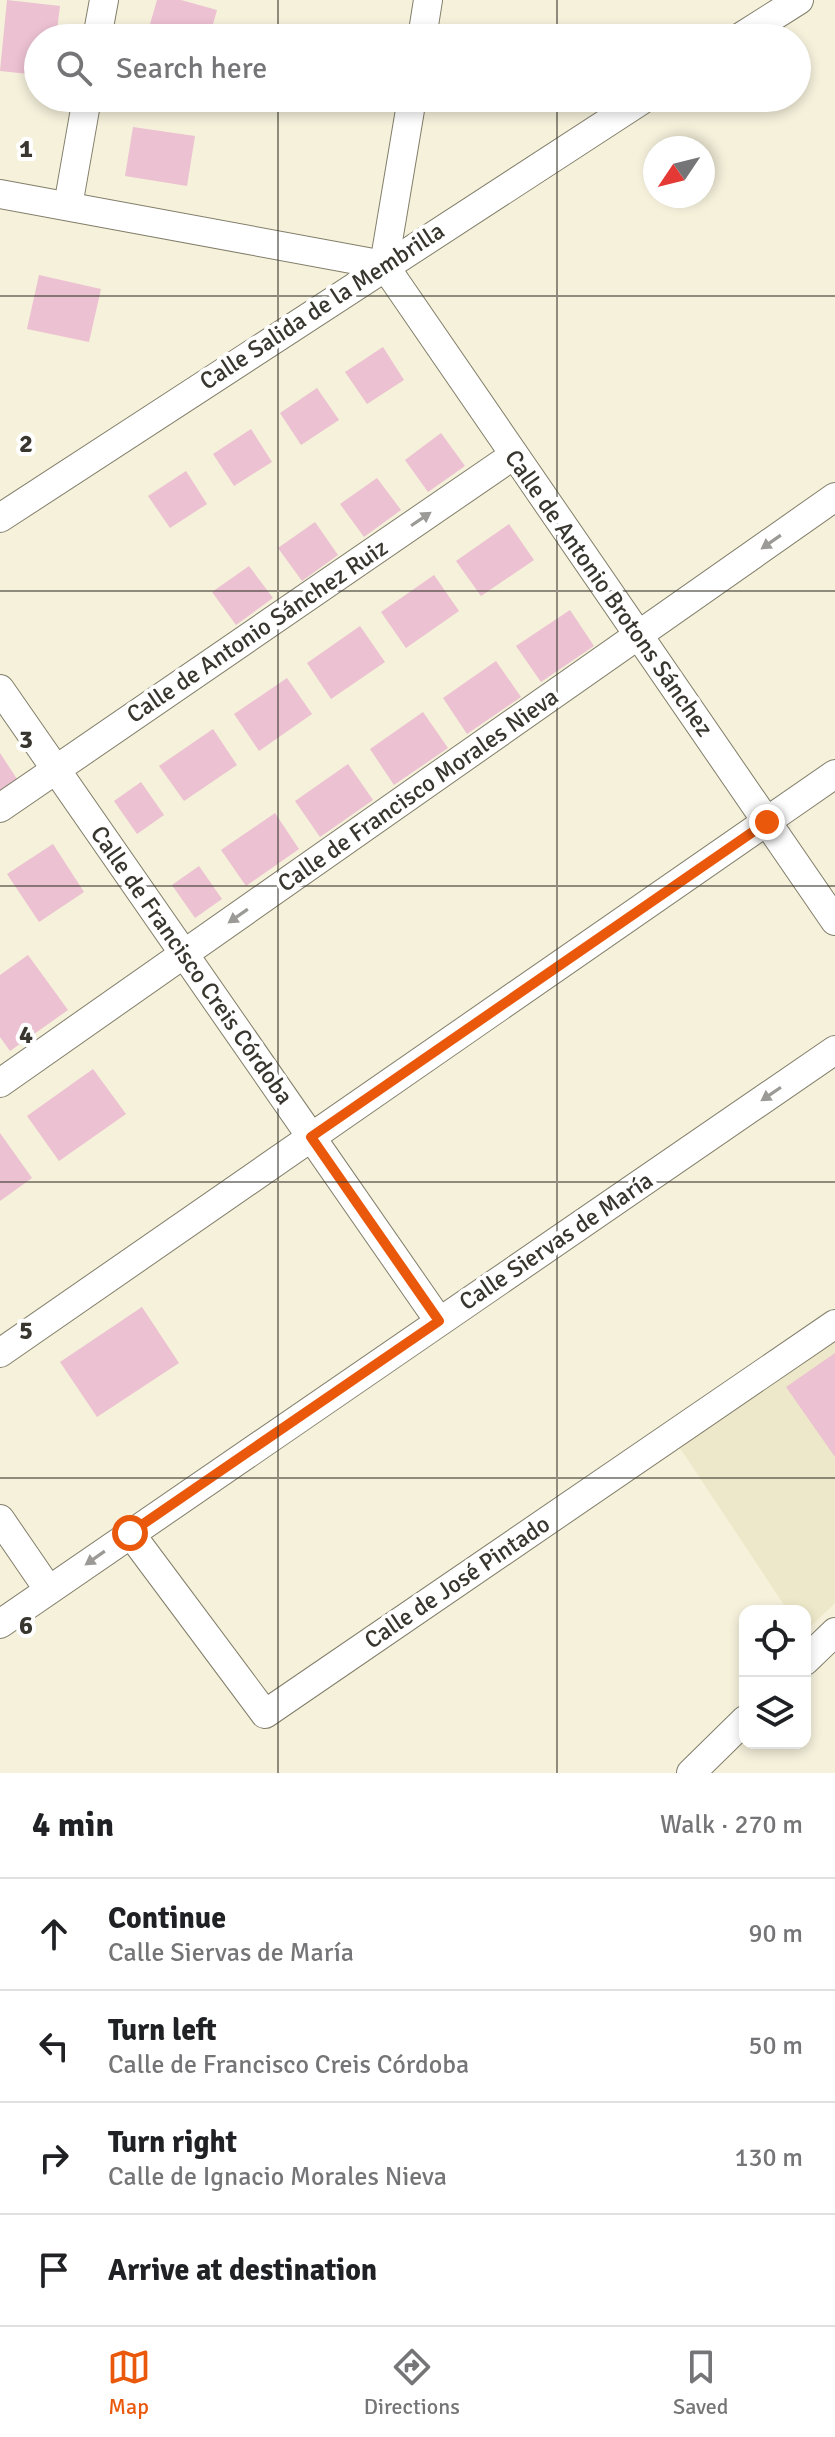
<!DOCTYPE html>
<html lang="en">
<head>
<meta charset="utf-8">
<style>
  body { margin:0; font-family:Signika,sans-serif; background:#f2f2f2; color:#202124 }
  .controls { position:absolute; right:24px; bottom:24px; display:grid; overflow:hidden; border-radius:16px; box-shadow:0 4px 12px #0003 }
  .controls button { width:72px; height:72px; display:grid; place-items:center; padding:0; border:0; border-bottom:2px solid #e0e0e0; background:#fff; color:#202124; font:40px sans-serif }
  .compass { position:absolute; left:643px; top:136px; width:72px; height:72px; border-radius:50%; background:#fff; box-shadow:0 4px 12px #0003; rotate:235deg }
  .stop { position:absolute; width:24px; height:24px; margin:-18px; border:6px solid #ea580c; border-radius:50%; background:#fff }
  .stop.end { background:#ea580c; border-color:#fff; box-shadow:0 2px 8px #0008 }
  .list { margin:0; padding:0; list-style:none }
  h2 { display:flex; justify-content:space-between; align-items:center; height:104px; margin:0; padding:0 32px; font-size:34px }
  h2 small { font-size:26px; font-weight:400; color:#757577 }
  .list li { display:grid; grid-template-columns:52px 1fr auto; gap:24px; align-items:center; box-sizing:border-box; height:112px; padding:0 32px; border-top:2px solid #e0e0e0 }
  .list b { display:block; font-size:30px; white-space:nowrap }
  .list p { margin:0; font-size:26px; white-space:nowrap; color:#757577 }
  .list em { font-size:26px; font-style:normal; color:#757577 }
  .icon { flex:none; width:44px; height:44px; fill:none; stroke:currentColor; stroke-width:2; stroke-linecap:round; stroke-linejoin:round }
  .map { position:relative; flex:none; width:835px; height:1773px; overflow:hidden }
  .search { position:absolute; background:#fff; box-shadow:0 4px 12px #0003; left:24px; right:24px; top:24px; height:88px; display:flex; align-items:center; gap:20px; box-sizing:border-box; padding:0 28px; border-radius:44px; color:#757577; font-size:30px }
  .sheet { height:552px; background:#fff }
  nav { display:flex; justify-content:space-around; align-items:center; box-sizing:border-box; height:112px; border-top:2px solid #e0e0e0; background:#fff; font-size:22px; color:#757577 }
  nav a { display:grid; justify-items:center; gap:4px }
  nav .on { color:#ea580c }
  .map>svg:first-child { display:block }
</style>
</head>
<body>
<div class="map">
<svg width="835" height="1773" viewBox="0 0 835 1773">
  <rect width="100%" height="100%" fill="#f5f1db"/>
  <path fill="#eee8ca" d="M835,1340v263l-30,29v-21h-17l-108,-163z"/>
  <g fill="#ecc1d1">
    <path d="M7,0l53,6 -4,32h-18v37l-38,-4z"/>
    <path d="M157,0h24l36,10 -8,28h-63z"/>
    <path d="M133,127l62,9 -8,50 -62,-10z"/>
    <path d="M39,275l62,14 -12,53 -62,-13z"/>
    <path d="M383,347l21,33 -37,24 -22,-32z"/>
    <path d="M317,388l22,32 -38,25 -21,-32z"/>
    <path d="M251,429l21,33 -38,24 -21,-32z"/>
    <path d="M441,433l24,33 -37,26 -23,-32z"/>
    <path d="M186,471l21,33 -37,24 -22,-32z"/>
    <path d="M377,478l24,32 -37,27 -24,-33z"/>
    <path d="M315,522l23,33 -36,26 -24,-33z"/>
    <path d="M509,524l25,36 -53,36 -25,-35z"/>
    <path d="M249,566l24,32 -37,27 -24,-33z"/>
    <path d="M434,575l25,36 -53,37 -25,-36z"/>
    <path d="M570,610l24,36 -53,36 -25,-36z"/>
    <path d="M360,626l25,36 -54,37 -24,-36z"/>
    <path d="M496,661l25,36 -54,37 -24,-36z"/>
    <path d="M287,678l25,36 -53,37 -25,-37z"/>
    <path d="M423,712l25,36 -54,37 -24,-36z"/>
    <path d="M213,729l24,36 -53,36 -25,-35z"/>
    <path d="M0,753l17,26 -17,11z"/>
    <path d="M348,764l25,36 -53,37 -25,-36z"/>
    <path d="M141,782l23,33 -27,19 -23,-33z"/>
    <path d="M275,813l24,36 -53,37 -25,-36z"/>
    <path d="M53,844l31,48 -45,30 -32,-48z"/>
    <path d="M199,866l23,33 -27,19 -23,-33z"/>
    <path d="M28,955l40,55 -58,41 -10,-14v-62z"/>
    <path d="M93,1069l33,45 -67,47 -32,-45z"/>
    <path d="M0,1133l32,45 -32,23z"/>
    <path d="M142,1307l37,56 -82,54 -37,-55z"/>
    <path d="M835,1353v104l-49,-70z"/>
  </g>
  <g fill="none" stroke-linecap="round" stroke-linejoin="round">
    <g stroke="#827e6a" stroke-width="30">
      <g id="minor">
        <path d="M97,38l7,-38"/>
        <path d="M422,38l6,-38"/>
        <path d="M739,38l60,-38"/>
        <path d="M0,194l384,71"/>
        <path d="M68,206l19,-108"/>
        <path d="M384,265l451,656"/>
        <path d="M384,265l28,-167"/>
        <path d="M0,518l645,-420"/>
        <path d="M0,689l439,632"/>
        <path d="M0,808l514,-353"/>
        <path d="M0,1083l835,-586"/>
        <path d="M0,1353l835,-579"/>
        <path d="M0,1519l48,70"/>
        <path d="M130,1533l135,181 570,-390"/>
        <path d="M0,1624l835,-574"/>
        <path d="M805,1661l30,-29"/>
        <path d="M691,1773l54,-53"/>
      </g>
    </g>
    <use href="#minor" stroke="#fff" stroke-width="28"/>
  </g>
  <defs><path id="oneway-solid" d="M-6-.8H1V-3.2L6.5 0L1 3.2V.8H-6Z" transform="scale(2)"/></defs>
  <g fill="#9c9a96">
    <use href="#oneway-solid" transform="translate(421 519) rotate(-34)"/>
    <use href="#oneway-solid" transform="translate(771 542) rotate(145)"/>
    <use href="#oneway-solid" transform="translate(238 916) rotate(145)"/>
    <use href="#oneway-solid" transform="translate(771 1094) rotate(146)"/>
    <use href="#oneway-solid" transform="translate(95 1558) rotate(145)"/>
  </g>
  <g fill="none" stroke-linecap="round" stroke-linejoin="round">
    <path stroke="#ea580c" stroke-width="10" d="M130,1533l309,-212 -128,-184 456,-315"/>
  </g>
  <path fill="none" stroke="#38362e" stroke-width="2" stroke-opacity="0.55" d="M278,0v38M557,0v38M278,98v1675M557,98v1675M0,296h835M0,591h835M0,886h835M0,1182h835M0,1478h835"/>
  <g text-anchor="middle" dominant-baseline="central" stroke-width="8" stroke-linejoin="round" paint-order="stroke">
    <g font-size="24" fill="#38362e" stroke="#fff">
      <text transform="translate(322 306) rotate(-33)">Calle Salida de la Membrilla</text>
      <text transform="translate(609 593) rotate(55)">Calle de Antonio Brotons Sánchez</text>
      <text transform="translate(257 631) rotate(-34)">Calle de Antonio Sánchez Ruiz</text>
      <text transform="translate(418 790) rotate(-35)">Calle de Francisco Morales Nieva</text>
      <text transform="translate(192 965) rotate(55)">Calle de Francisco Creis Córdoba</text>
      <text transform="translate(556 1241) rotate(-34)">Calle Siervas de María</text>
      <text transform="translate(457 1582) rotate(-34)">Calle de José Pintado</text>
    </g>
  </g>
  <g font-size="26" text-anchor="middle" font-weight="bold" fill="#38362e" stroke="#fff" stroke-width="8" stroke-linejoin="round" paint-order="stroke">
    <text x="26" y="157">1</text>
    <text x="26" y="452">2</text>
    <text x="26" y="748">3</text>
    <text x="26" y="1043">4</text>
    <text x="26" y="1339">5</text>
    <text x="26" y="1634">6</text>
  </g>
</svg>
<div class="controls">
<button><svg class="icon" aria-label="locate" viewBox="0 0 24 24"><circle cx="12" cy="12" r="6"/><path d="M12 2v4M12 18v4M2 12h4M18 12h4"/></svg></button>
<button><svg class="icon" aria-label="layers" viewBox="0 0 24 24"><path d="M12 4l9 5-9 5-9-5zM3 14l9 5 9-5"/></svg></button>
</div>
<svg class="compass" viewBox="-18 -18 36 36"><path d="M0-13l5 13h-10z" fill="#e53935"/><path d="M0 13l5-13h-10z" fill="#757577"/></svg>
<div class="stop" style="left:130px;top:1533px"></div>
<div class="stop end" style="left:767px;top:822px"></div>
<div class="search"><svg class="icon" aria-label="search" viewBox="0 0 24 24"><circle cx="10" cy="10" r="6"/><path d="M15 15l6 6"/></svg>Search here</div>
</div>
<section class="sheet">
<h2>4 min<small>Walk · 270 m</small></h2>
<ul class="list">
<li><svg class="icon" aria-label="ahead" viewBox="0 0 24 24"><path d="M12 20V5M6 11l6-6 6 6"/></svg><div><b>Continue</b><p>Calle Siervas de María</p></div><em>90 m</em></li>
<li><svg class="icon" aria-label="left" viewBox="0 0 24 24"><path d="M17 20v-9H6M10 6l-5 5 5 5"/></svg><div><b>Turn left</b><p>Calle de Francisco Creis Córdoba</p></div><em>50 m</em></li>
<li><svg class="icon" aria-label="right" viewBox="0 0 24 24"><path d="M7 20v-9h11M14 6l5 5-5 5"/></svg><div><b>Turn right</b><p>Calle de Ignacio Morales Nieva</p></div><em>130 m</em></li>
<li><svg class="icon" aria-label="arrive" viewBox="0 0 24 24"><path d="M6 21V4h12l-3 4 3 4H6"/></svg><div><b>Arrive at destination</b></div></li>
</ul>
</section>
<nav>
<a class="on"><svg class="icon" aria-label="map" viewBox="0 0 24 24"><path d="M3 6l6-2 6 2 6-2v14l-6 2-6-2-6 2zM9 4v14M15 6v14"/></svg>Map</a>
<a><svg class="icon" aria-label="directions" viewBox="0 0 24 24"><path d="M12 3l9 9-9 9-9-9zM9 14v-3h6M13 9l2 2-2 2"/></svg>Directions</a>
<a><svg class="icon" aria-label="saved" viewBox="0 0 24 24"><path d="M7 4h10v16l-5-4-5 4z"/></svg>Saved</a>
</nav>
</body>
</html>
